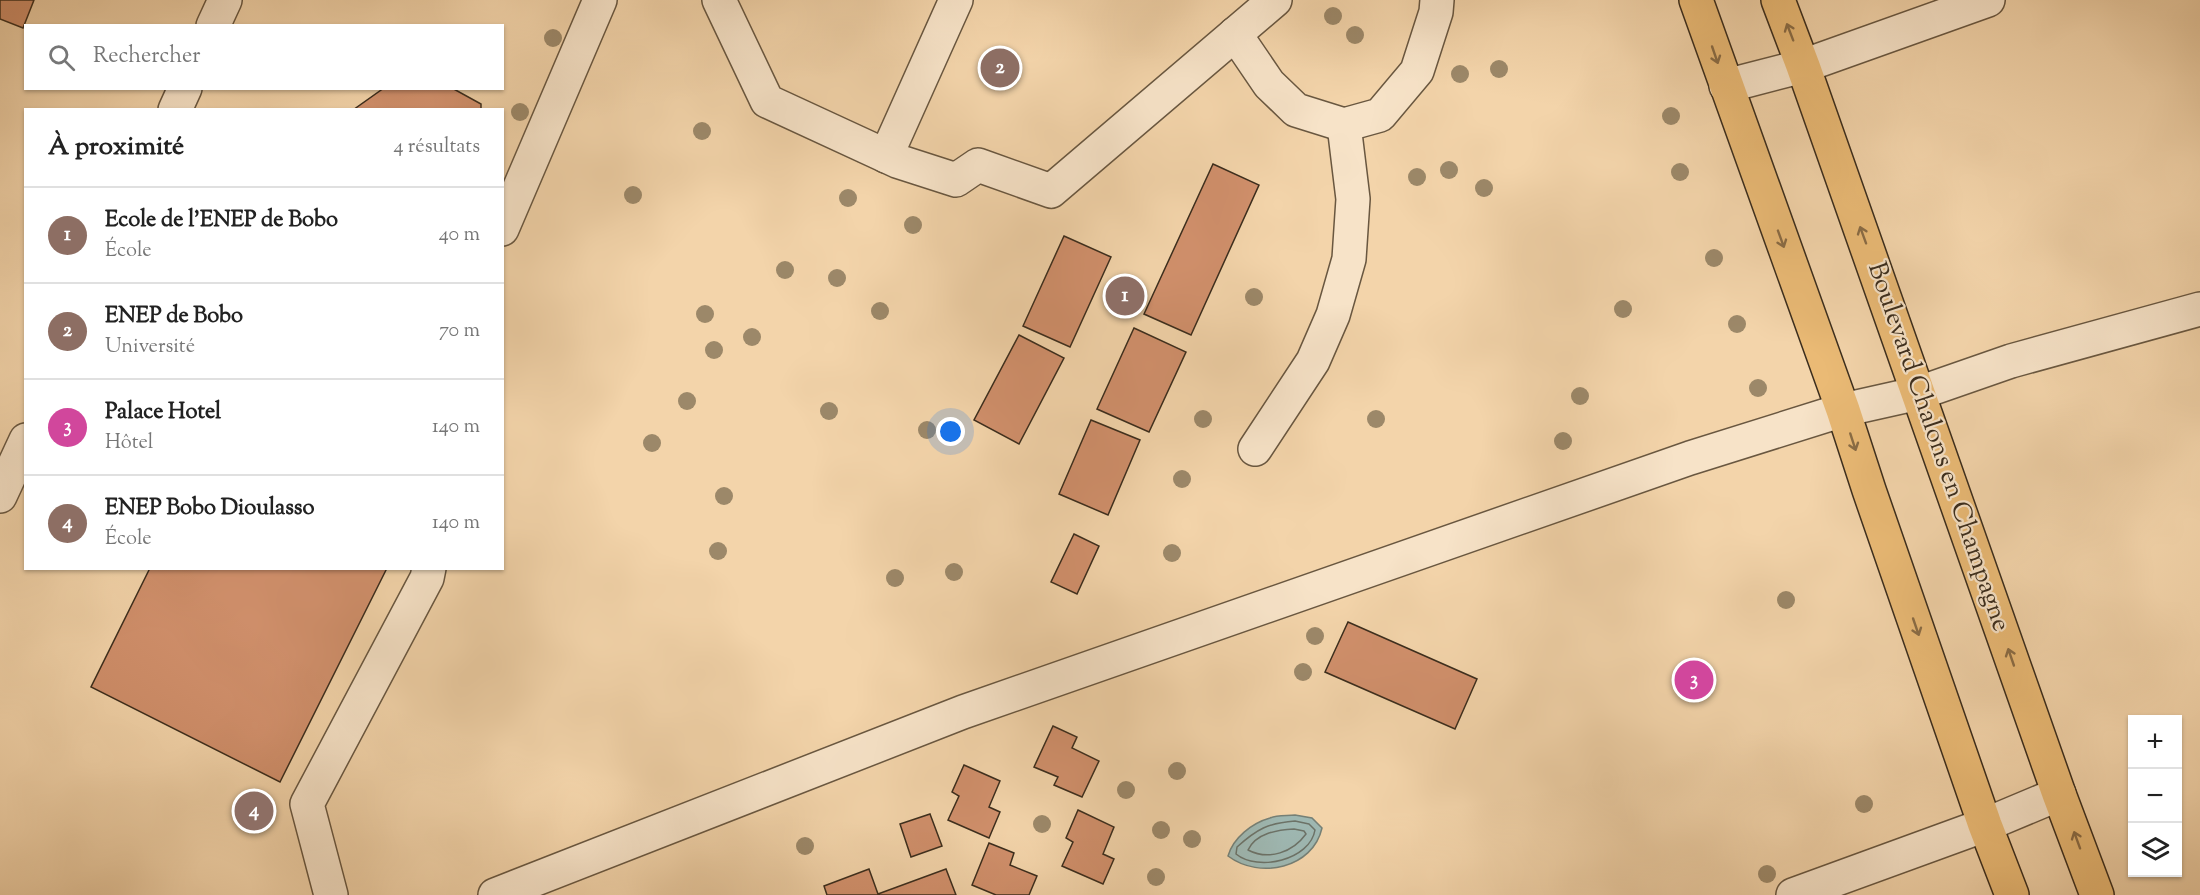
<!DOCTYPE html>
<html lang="fr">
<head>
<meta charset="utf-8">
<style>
  body { margin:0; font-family:"Sorts Mill Goudy",serif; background:#f2f2f2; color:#222 }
  .controls { position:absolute; right:18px; bottom:18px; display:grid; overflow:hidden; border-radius:0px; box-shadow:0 2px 4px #0004 }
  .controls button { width:54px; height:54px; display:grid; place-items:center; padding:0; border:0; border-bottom:2px solid #e0e0e0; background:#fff; color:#222; font:30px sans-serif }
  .you { position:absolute; left:951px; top:432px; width:21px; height:21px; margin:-15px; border:4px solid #fff; border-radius:50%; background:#1a73e8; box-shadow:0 0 0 9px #1a73e833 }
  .badge { display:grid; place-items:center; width:39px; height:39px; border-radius:50%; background:#8f2418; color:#fff; font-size:20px; font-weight:700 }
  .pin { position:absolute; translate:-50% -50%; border:3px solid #fff; box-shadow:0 2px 6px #0006 }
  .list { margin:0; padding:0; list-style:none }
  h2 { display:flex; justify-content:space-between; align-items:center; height:78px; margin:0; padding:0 24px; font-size:26px }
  h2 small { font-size:20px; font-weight:400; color:#767676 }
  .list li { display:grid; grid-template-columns:39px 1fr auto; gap:18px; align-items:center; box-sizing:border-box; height:96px; padding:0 24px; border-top:2px solid #e0e0e0 }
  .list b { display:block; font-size:22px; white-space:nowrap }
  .list p { margin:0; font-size:20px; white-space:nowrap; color:#767676 }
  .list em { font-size:20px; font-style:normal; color:#767676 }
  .icon { flex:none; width:33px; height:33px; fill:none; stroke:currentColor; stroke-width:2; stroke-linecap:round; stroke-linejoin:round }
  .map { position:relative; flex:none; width:2200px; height:895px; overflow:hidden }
  .search { position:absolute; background:#fff; box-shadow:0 2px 4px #0004; left:24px; top:24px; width:480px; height:66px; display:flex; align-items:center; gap:15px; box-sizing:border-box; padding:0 21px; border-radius:0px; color:#767676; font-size:22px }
  .panel { position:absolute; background:#fff; box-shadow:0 2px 4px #0004; left:24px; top:108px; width:480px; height:462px; border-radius:0px }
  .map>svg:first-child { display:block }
</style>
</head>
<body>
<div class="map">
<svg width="2200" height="895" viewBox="0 0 2200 895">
  <rect width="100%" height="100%" fill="#f3d4aa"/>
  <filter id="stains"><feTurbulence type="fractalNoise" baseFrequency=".00333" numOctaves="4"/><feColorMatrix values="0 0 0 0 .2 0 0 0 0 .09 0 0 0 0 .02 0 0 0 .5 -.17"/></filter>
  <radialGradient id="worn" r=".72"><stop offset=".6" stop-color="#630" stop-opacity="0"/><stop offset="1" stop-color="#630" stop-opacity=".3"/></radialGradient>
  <path fill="#9eb7b1" stroke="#768076" stroke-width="1.5" d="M1295,815l17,3 10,10c-9,40 -62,52 -94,28 5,-18 24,-33 42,-38 7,-3 17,-2 25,-3z"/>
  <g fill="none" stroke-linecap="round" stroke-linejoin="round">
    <g stroke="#6c7267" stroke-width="1.5">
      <path d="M1295,821l14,3 6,6c-5,30 -57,42 -79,24l1,-7c20,-18 31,-24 58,-26z"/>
      <path d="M1294,829l10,2 2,3c-13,18 -37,27 -58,16 8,-17 29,-20 46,-21z"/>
    </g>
  </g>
  <g fill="#d1906c" stroke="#3b2d1d" stroke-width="1.5">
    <path d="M0,0h34l-11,28 -23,-9z"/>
    <path d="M384,88h68l29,16v6h-128z"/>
    <path d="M1213,164l46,21 -68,150 -47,-21z"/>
    <path d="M1064,236l47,21 -41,90 -47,-21z"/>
    <path d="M1134,328l52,24 -37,80 -52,-23z"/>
    <path d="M1019,335l45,23 -45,86 -45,-24z"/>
    <path d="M1091,420l49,20 -32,75 -49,-21z"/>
    <path d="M1074,534l25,12 -22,48 -26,-12z"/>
    <path d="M150,568h237l-107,214 -189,-95z"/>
    <path d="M1348,622l129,57 -22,50 -130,-57z"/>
    <path d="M1053,726l24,11 -5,11 27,13 -17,36 -28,-12 4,-8 -24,-10z"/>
    <path d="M964,765l36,16 -11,26 11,5 -11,26 -41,-18 11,-24 -7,-4z"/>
    <path d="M1078,810l36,17 -11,27 11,5 -11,25 -41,-18 11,-24 -7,-4z"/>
    <path d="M930,814l12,32 -31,11 -11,-33z"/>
    <path d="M989,843l25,10 -4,12 27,11 -8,19h-33l-24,-10z"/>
    <path d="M869,869l9,25 68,-25 10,26h-129l-3,-9z"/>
  </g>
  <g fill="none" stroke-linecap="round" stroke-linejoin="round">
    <g stroke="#695740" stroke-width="36">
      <g id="minor">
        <path d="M719,0l48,101 130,60 59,19 22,-15 73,26 224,-191"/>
        <path d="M213,26l12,-26"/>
        <path d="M1235,34l34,50 27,26 48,15 36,-10 37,-44 19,-59 1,-12"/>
        <path d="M1726,86l77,-20 185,-66"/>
        <path d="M175,110l10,-22"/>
        <path d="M886,156l70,-156"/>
        <path d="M502,229l98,-229"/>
        <path d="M1255,449l58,-88 20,-46 16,-56 4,-60 -9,-74"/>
        <path d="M0,496l26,-56"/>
        <path d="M331,895l-24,-91 120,-226 2,-10"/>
        <path d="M495,895l468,-183 727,-254 153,-48 76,-17 92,-32 189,-52"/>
        <path d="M1793,895l192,-70 74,-31"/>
      </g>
    </g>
    <g stroke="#3b2d1d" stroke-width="36">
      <g id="major">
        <path d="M1696,0l147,410 26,80 116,335 27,70"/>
        <path d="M1778,0l25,66 256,728 38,101"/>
      </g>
    </g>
    <use href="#minor" stroke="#f7e3c8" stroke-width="33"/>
    <use href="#major" stroke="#eaba75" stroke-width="33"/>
  </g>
  <g fill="#9c8869">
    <circle cx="1333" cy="16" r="9"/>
    <circle cx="1355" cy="35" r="9"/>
    <circle cx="553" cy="38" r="9"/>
    <circle cx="1499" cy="69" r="9"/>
    <circle cx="1460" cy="74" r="9"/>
    <circle cx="520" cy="112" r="9"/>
    <circle cx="1671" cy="116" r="9"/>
    <circle cx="702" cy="131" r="9"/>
    <circle cx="1449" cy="170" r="9"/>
    <circle cx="1680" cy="172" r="9"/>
    <circle cx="1417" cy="177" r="9"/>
    <circle cx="1484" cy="188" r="9"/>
    <circle cx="633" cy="195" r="9"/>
    <circle cx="848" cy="198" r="9"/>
    <circle cx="913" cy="225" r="9"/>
    <circle cx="1714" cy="258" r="9"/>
    <circle cx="785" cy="270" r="9"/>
    <circle cx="837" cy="278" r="9"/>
    <circle cx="1254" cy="297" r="9"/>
    <circle cx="1623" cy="309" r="9"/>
    <circle cx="880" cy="311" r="9"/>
    <circle cx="705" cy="314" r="9"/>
    <circle cx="1737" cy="324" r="9"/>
    <circle cx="752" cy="337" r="9"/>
    <circle cx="714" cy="350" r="9"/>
    <circle cx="1758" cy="388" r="9"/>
    <circle cx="1580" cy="396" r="9"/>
    <circle cx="687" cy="401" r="9"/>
    <circle cx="829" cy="411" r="9"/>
    <circle cx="1203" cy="419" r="9"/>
    <circle cx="1376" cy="419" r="9"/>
    <circle cx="927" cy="430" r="9"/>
    <circle cx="1563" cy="441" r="9"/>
    <circle cx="652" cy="443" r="9"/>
    <circle cx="1182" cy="479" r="9"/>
    <circle cx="724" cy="496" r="9"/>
    <circle cx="718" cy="551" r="9"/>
    <circle cx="1172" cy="553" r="9"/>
    <circle cx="954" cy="572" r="9"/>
    <circle cx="895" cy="578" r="9"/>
    <circle cx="1786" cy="600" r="9"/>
    <circle cx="1315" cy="636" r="9"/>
    <circle cx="1303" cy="672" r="9"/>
    <circle cx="1177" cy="771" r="9"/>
    <circle cx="1126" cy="790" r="9"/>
    <circle cx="1864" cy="804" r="9"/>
    <circle cx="1042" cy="824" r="9"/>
    <circle cx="1161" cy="830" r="9"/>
    <circle cx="1192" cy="839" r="9"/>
    <circle cx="805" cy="846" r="9"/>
    <circle cx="1767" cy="874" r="9"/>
    <circle cx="1156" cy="877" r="9"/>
  </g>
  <defs><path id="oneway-shaft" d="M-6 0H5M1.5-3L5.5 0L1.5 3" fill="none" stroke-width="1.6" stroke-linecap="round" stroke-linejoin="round" transform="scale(1.5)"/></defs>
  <g stroke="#8a6c45">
    <use href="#oneway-shaft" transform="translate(1790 32) rotate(-111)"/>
    <use href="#oneway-shaft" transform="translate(1715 55) rotate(71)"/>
    <use href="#oneway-shaft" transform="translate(1863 235) rotate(-110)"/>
    <use href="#oneway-shaft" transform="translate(1781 239) rotate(70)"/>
    <use href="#oneway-shaft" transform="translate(1853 442) rotate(72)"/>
    <use href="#oneway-shaft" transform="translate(1916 627) rotate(71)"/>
    <use href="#oneway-shaft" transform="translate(2011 657) rotate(-109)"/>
    <use href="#oneway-shaft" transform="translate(2077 840) rotate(-110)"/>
  </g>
  <g text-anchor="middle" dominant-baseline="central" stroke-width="4.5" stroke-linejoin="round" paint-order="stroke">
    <g font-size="26" fill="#3b2d1d" stroke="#f7e3c8">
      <text transform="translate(1938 447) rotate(71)">Boulevard Chalons en Champagne</text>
    </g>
  </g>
  <rect width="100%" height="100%" filter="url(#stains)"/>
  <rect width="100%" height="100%" fill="url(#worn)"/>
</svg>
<div class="controls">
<button>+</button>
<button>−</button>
<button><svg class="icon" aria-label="layers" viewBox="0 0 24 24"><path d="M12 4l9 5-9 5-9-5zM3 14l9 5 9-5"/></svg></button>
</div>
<div class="you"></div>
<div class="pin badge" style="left:1125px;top:296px;background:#8d6e63">1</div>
<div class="pin badge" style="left:1000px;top:68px;background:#8d6e63">2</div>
<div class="pin badge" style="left:1694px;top:680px;background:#d1479c">3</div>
<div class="pin badge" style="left:254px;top:811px;background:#8d6e63">4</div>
<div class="search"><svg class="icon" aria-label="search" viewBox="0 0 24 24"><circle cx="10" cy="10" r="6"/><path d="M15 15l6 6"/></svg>Rechercher</div>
<section class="panel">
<h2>À proximité<small>4 résultats</small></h2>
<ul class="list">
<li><span class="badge" style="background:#8d6e63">1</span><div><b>Ecole de l'ENEP de Bobo</b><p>École</p></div><em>40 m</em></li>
<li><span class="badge" style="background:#8d6e63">2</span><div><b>ENEP de Bobo</b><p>Université</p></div><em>70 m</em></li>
<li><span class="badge" style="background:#d1479c">3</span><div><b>Palace Hotel</b><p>Hôtel</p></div><em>140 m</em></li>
<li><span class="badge" style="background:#8d6e63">4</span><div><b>ENEP Bobo Dioulasso</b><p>École</p></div><em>140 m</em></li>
</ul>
</section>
</div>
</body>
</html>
